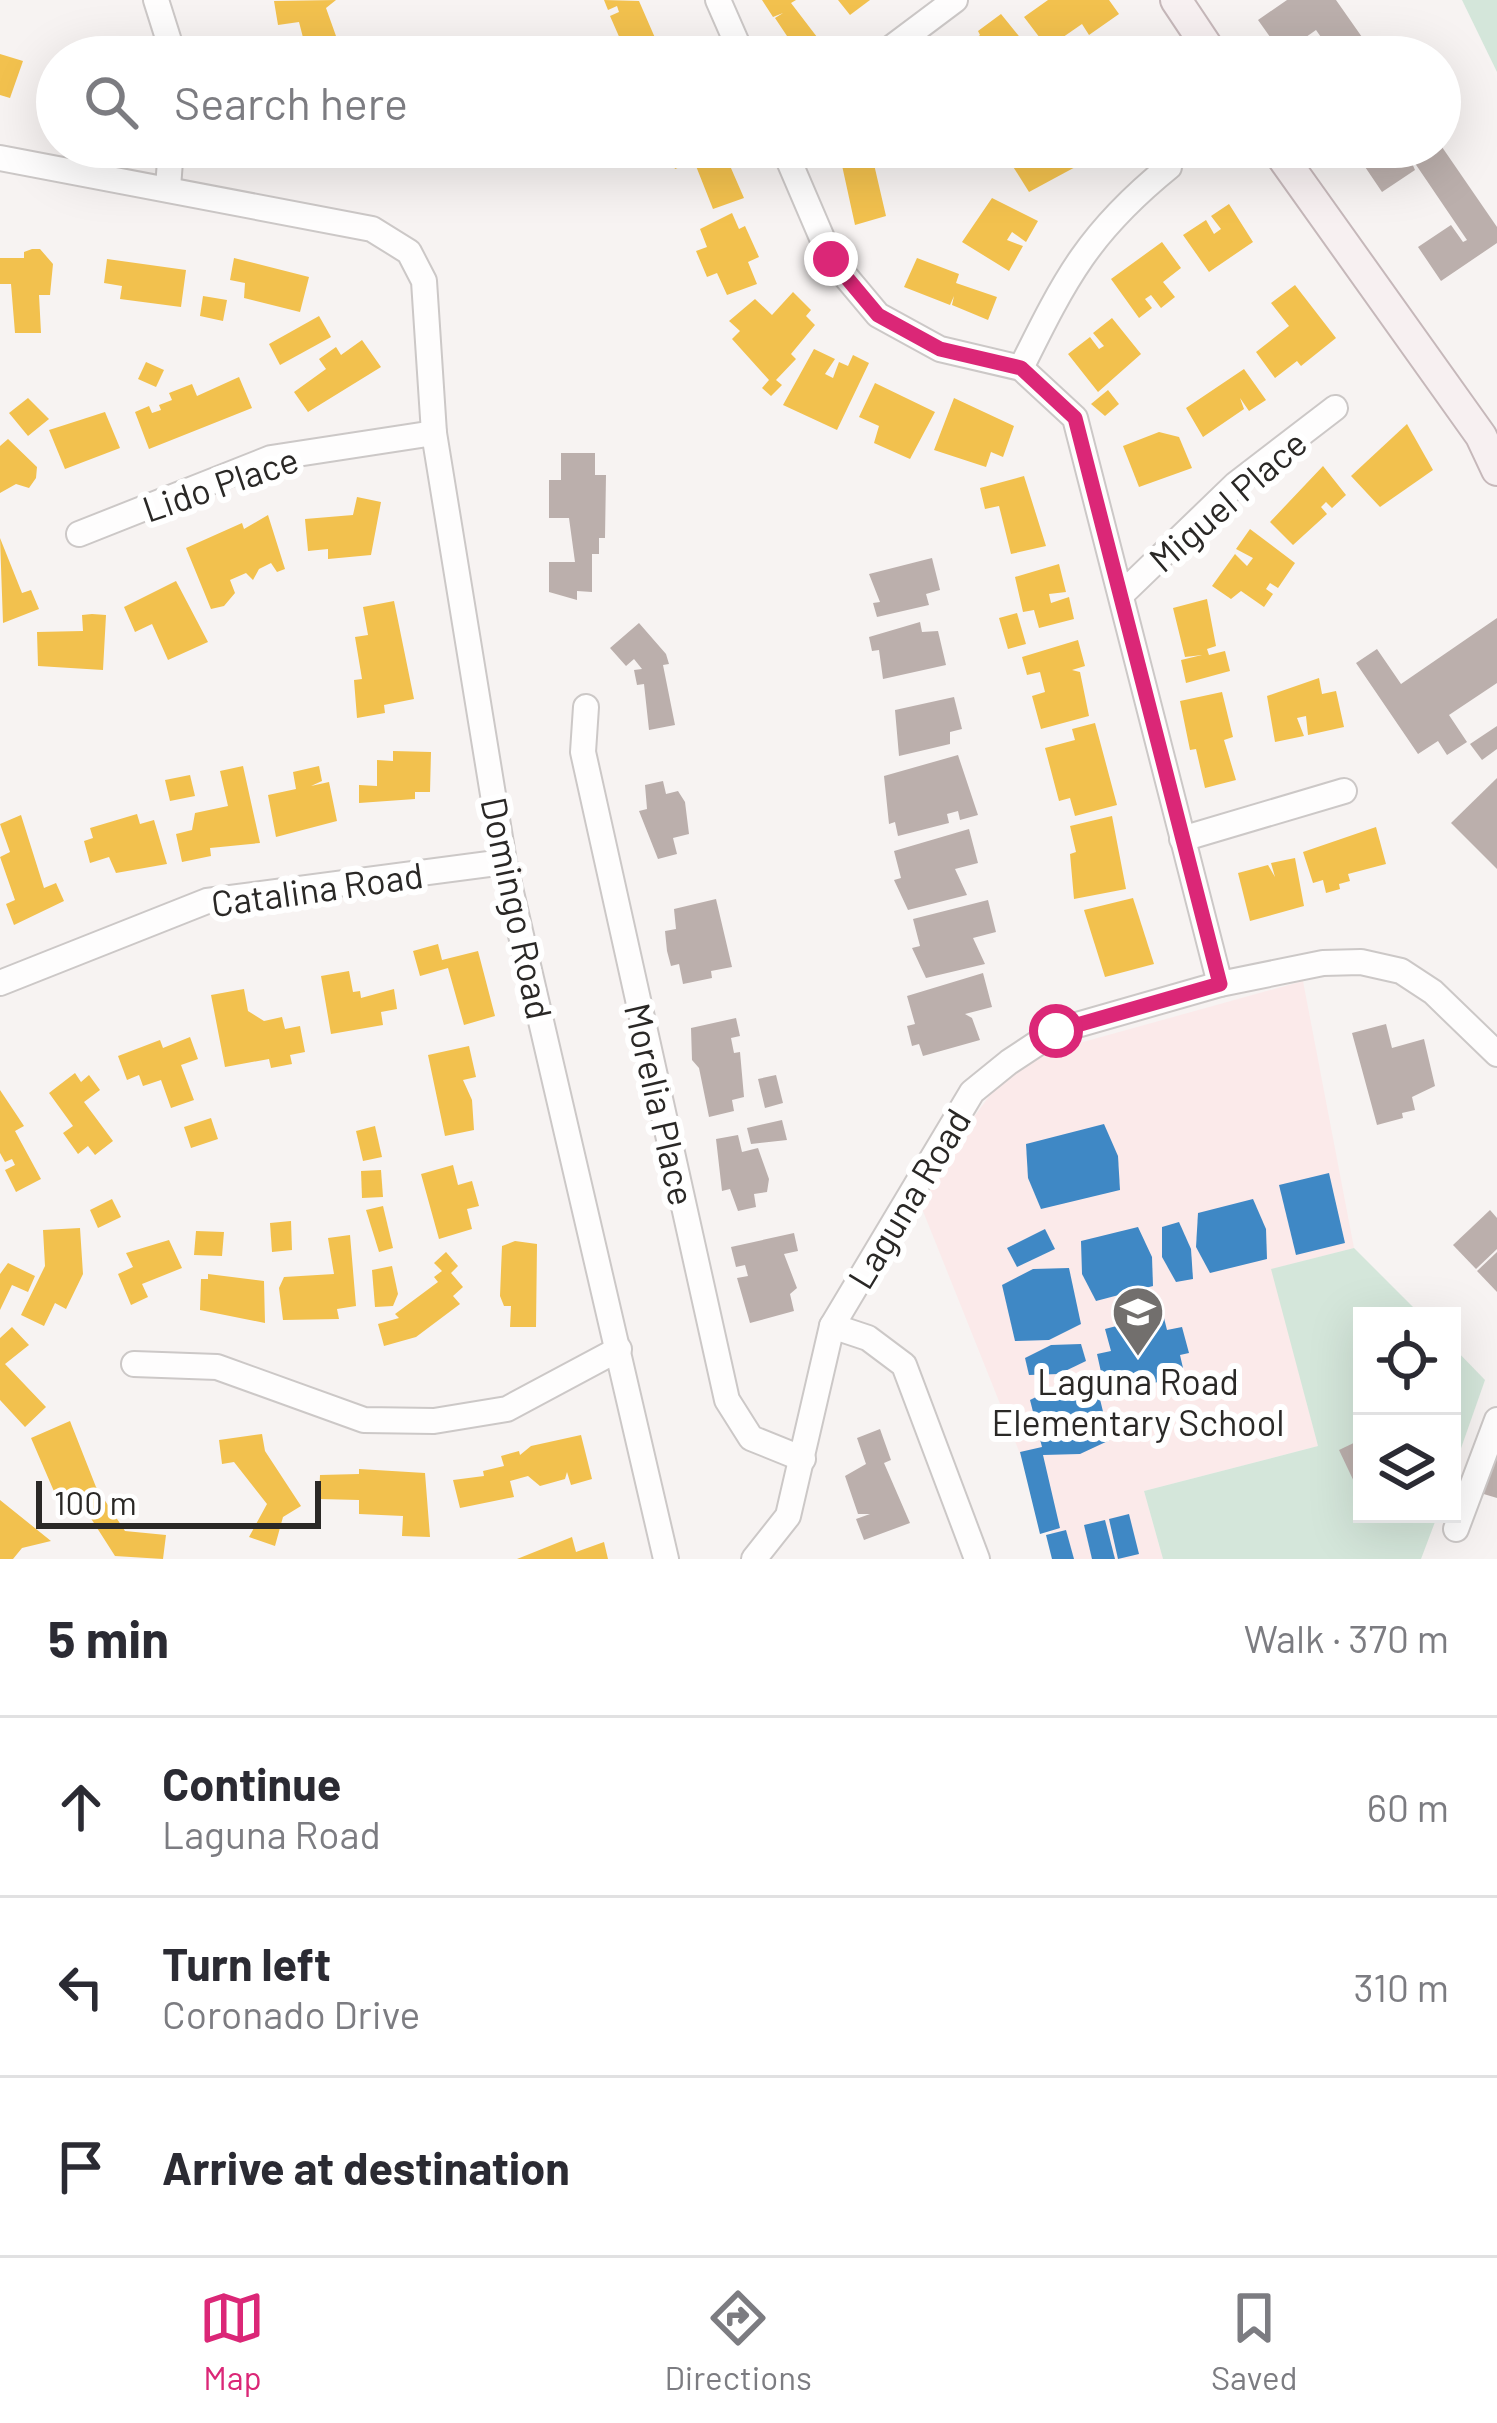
<!DOCTYPE html>
<html lang="en">
<head>
<meta charset="utf-8">
<style>
  body { margin:0; font-family:Barlow,sans-serif; background:#f7f7f7; color:#2b2b33 }
  .controls { position:absolute; right:36px; bottom:36px; display:grid; overflow:hidden; border-radius:0px; box-shadow:0 12px 48px #0002 }
  .controls button { width:108px; height:108px; display:grid; place-items:center; padding:0; border:0; border-bottom:3px solid #e1e1e2; background:#fff; color:#2b2b33; font:60px sans-serif }
  .scale { position:absolute; left:36px; bottom:30px; width:285px; box-sizing:border-box; padding-left:12px; border:6px solid #2a2826; border-top:0; font-size:33px; line-height:42px; white-space:nowrap; color:#2a2826; -webkit-text-stroke:9px #fff; paint-order:stroke }
  .stop { position:absolute; width:36px; height:36px; margin:-27px; border:9px solid #db2777; border-radius:50%; background:#fff }
  .stop.end { background:#db2777; border-color:#fff; box-shadow:0 3px 12px #0008 }
  .list { margin:0; padding:0; list-style:none }
  h2 { display:flex; justify-content:space-between; align-items:center; height:156px; margin:0; padding:0 48px; font-size:51px }
  h2 small { font-size:39px; font-weight:400; color:#7c7c81 }
  .list li { display:grid; grid-template-columns:78px 1fr auto; gap:36px; align-items:center; box-sizing:border-box; height:180px; padding:0 48px; border-top:3px solid #e1e1e2 }
  .list b { display:block; font-size:45px; white-space:nowrap }
  .list p { margin:0; font-size:39px; white-space:nowrap; color:#7c7c81 }
  .list em { font-size:39px; font-style:normal; color:#7c7c81 }
  .icon { flex:none; width:66px; height:66px; fill:none; stroke:currentColor; stroke-width:2; stroke-linecap:round; stroke-linejoin:round }
  .map { position:relative; flex:none; width:1497px; height:1559px; overflow:hidden }
  .search { position:absolute; background:#fff; box-shadow:0 12px 48px #0002; left:36px; right:36px; top:36px; height:132px; display:flex; align-items:center; gap:30px; box-sizing:border-box; padding:0 42px; border-radius:66px; color:#7c7c81; font-size:45px }
  .sheet { height:696px; background:#fff }
  nav { display:flex; justify-content:space-around; align-items:center; box-sizing:border-box; height:168px; border-top:3px solid #e1e1e2; background:#fff; font-size:33px; color:#7c7c81 }
  nav a { display:grid; justify-items:center; gap:6px }
  nav .on { color:#db2777 }
  .map>svg:first-child { display:block }
</style>
</head>
<body>
<div class="map">
<svg width="1497" height="1559" viewBox="0 0 1497 1559">
  <rect width="100%" height="100%" fill="#f7f3f2"/>
  <path fill="#fbeaea" d="M1303,981l51,267 -82,21 46,177 -174,45 19,68h-101l-141,-353 33,-62 42,-57 51,-35z"/>
  <g fill="#d4e6da">
    <path d="M1462,0h35v72z"/>
    <path d="M1354,1248l68,68h-60v198h76l-17,45h-258l-19,-68 174,-45 -47,-177z"/>
    <path d="M1452,1346l33,34 -33,94z"/>
  </g>
  <g fill="#f2c14e">
    <path d="M336,0l-10,8 15,42 -33,7 -9,-35 -21,3 -4,-24z"/>
    <path d="M604,0l35,1 20,46 -31,10 -18,-41 9,-4 -2,-6 -9,4z"/>
    <path d="M762,0h34l-5,3 26,34 -20,14 -22,-33 8,-5 -10,4z"/>
    <path d="M838,0h32l-20,15z"/>
    <path d="M1048,0h61l10,14 -30,21 -7,-11 -26,18 -4,-6 -9,6 -19,-25z"/>
    <path d="M1001,14l35,43h-85l29,-22 -2,-4z"/>
    <path d="M95,39h23v12h9v6h-32z"/>
    <path d="M0,54l23,7 -13,37 -10,-3z"/>
    <path d="M341,147h29l-1,11 -29,-4z"/>
    <path d="M675,147h56l-17,7 10,-2 20,46 -31,11 -19,-48 -19,8 -7,-19z"/>
    <path d="M838,147h48l-13,13 13,56 -31,9z"/>
    <path d="M1041,147h44l7,11 -63,34 -17,-27z"/>
    <path d="M992,198l46,23 -12,21 -14,-10 -5,8 16,6 -14,25 -47,-29z"/>
    <path d="M1229,204l24,38 -44,30 -26,-37 23,-15 8,14 7,-5 -10,-13z"/>
    <path d="M732,213l7,16 6,-3 14,31 -11,5 9,22 -30,11 -10,-22 -10,4 -11,-26 11,-4 -7,-18z"/>
    <path d="M1162,242l19,26 -18,14 12,15 -14,11 -10,-13 -6,4 7,9 -13,10 -28,-39z"/>
    <path d="M32,249h8l13,15 -3,31h-11l2,38h-26l-4,-49h-11v-26h24v-6z"/>
    <path d="M234,258l75,19 -9,35 -56,-14 1,-15 -15,-3z"/>
    <path d="M917,258l42,16 -3,9 41,14 -9,23 -36,-15 2,-9 -4,9 -46,-18z"/>
    <path d="M107,259l79,11 -5,37 -61,-8 2,-13 -18,-3z"/>
    <path d="M1295,285l41,53 -35,28 -4,-5 -22,17 -19,-26 33,-26 -18,-23z"/>
    <path d="M793,292l18,18 -5,6 9,9 -24,29 5,5 -20,21 6,5 -11,11 -9,-8 7,-8 -37,-41 8,-8 -11,-10 26,-22 17,16z"/>
    <path d="M203,296l24,4 -4,21 -23,-5z"/>
    <path d="M319,316l12,21 -51,28 -11,-21z"/>
    <path d="M1112,318l29,36 -43,38 -30,-38 22,-17 9,12 5,-3 -11,-13z"/>
    <path d="M362,340l19,27 -73,45 -14,-20 32,-23 -7,-10 17,-12 5,8z"/>
    <path d="M814,349l21,10 -10,15 8,4 6,-16 9,4 5,-11 16,8 -32,67 -54,-25z"/>
    <path d="M146,362l18,8 -8,17 -18,-8z"/>
    <path d="M1244,369l22,31 -17,11 -9,-13 4,11 -41,28 -17,-29z"/>
    <path d="M239,377l13,31 -103,41 -14,-37 14,-6 3,7 9,-3 -2,-5 13,-5 -3,-7 23,-9 5,12z"/>
    <path d="M875,383l60,29 -25,47 -36,-16 5,-17 -20,-9z"/>
    <path d="M1108,390l11,14 -14,12 -14,-12z"/>
    <path d="M28,398l21,21 -21,17 -19,-23z"/>
    <path d="M954,398l60,28 -11,31 -12,-5 -5,15 -52,-17z"/>
    <path d="M105,412l15,36 -55,21 -16,-39z"/>
    <path d="M1407,424l26,46 -53,37 -29,-31z"/>
    <path d="M1159,432l20,5 13,31 -53,19 -16,-41z"/>
    <path d="M8,439l29,28 -1,11 -7,10 -13,-4 -16,9v-47z"/>
    <path d="M1323,466l23,29 -14,13 -6,-6 -5,5 6,7 -34,31 -23,-23z"/>
    <path d="M1024,476l22,70 -35,8 -12,-48 -14,3 -5,-21z"/>
    <path d="M357,497l24,5 -10,53 -43,4v-10l-20,2 -3,-32 48,-4z"/>
    <path d="M268,515l17,54 -8,3 -6,-9 -12,6 -6,11 -7,-7 -16,7 5,13 -11,13 -13,3 -25,-61 56,-25 2,6z"/>
    <path d="M1250,529l45,34 -17,25 -8,-5 -4,6 7,5 -9,13 -23,-16 -10,8 -19,-13 23,-32 12,12 6,-8 -17,-9z"/>
    <path d="M0,538l22,55 9,-3 8,19 -36,14z"/>
    <path d="M1059,564l7,28 -17,2 2,9 18,-6 5,22 -35,9 -5,-18 -11,2 -8,-35z"/>
    <path d="M176,581l32,61 -40,18 -16,-36 -17,8 -11,-25z"/>
    <path d="M1207,599l9,47 -9,3 2,6 16,-4 5,20 -44,12 -5,-23 21,-5 -17,2 -12,-49z"/>
    <path d="M394,601l20,98 -30,6 1,8 -28,5 -3,-38 8,-1 -7,-42 13,-2 -5,-28z"/>
    <path d="M1017,613l9,31 -18,5 -9,-31z"/>
    <path d="M92,614l14,1 -3,55 -65,-4 -1,-34 46,-1 -1,-16z"/>
    <path d="M1078,640l7,26 -13,4 8,2 9,44 -48,13 -9,-33 13,-4 -5,-20 -13,3 -5,-18z"/>
    <path d="M1319,678l3,16 14,-3 8,36 -36,8 -2,-19 -9,2 7,18 -29,6 -8,-46z"/>
    <path d="M1222,692l11,45 -9,3 12,40 -31,8 -9,-39 -6,1 -10,-49z"/>
    <path d="M1095,723l22,82 -42,11 -5,-18 -11,3 -14,-53 30,-8 -3,-11z"/>
    <path d="M393,751l38,1 -1,40h-15v7l-56,4v-18l18,1v-26l16,1z"/>
    <path d="M243,766l17,77 -50,5 1,8 -29,6 -6,-28 16,-4 3,-17 33,-7 -8,-35z"/>
    <path d="M319,766l3,15 -11,5 18,-4 8,39 -61,16 -8,-42 28,-6 -3,-17z"/>
    <path d="M190,775l5,21 -25,5 -5,-21z"/>
    <path d="M137,814l3,10 14,-4 13,44 -51,9 -7,-16 -19,6 -6,-22 9,-3 -3,-10z"/>
    <path d="M21,815l23,73 12,-5 8,18 -50,24 -8,-21 9,-4 -15,-43 10,-5 -10,-28z"/>
    <path d="M1112,816l14,73 -52,10 -4,-45 6,-2 -6,-26z"/>
    <path d="M1376,827l10,37 -38,10 2,7 -11,3 1,5 -14,4 -3,-13 -10,3 -10,-31z"/>
    <path d="M1295,858l9,48 -54,15 -12,-48 30,-8 7,12 -4,-14z"/>
    <path d="M1133,898l21,66 -49,13 -21,-67z"/>
    <path d="M438,944l4,16 36,-9 17,65 -31,9 -16,-57 -28,8 -7,-25z"/>
    <path d="M349,971l4,21 7,-1 1,7 33,-9 3,20 -16,3 2,13 -52,9 -10,-58z"/>
    <path d="M244,989l4,22 16,10 18,-4 3,12 15,-3 5,26 -15,3 2,9 -21,4 -2,-9 -44,8 -14,-72z"/>
    <path d="M190,1037l8,22 -17,6 13,35 -23,8 -10,-28 -18,6 -4,-11 -12,5 -9,-24 42,-16 3,8z"/>
    <path d="M469,1046l7,31 -13,3 9,20 2,30 -29,6 -17,-81z"/>
    <path d="M75,1073l6,9 8,-7 11,15 -16,12 29,39 -18,14 -7,-9 -10,8 -15,-21 10,-7 -24,-33z"/>
    <path d="M0,1090l24,36 -9,5 26,48 -25,13 -11,-22 10,-5 -3,-6 -7,3 -5,-9z"/>
    <path d="M211,1118l7,21 -27,9 -7,-21z"/>
    <path d="M375,1126l7,31 -19,4 -7,-30z"/>
    <path d="M453,1165l5,20 14,-4 7,25 -12,3 5,20 -33,10 -18,-65z"/>
    <path d="M381,1170l2,27 -21,1 -1,-27z"/>
    <path d="M112,1199l9,18 -23,11 -8,-18z"/>
    <path d="M383,1206l10,42 -14,4 -13,-42z"/>
    <path d="M291,1221l1,29 -20,2 -2,-29z"/>
    <path d="M80,1228l3,46 -17,35 -11,-6 -11,23 -23,-11 24,-49 -2,-36z"/>
    <path d="M196,1231l28,1 -2,24 -28,-1z"/>
    <path d="M350,1235l6,71 -19,3 2,10 -56,1 -4,-32 5,-11 50,-3 -6,-36z"/>
    <path d="M169,1240l13,28 -40,16 6,13 -17,8 -13,-31 15,-7 -7,-14z"/>
    <path d="M515,1241l22,3 -1,83h-26l1,-21h-7l-4,-10 2,-50z"/>
    <path d="M446,1252l12,14 -7,7 12,14 -10,9 7,8 -44,33 -32,9 -6,-22 21,-6 -4,-4 43,-32 -4,-5 8,-6 -8,-8z"/>
    <path d="M8,1263l27,13 -7,16 -16,-7 -12,25v-36z"/>
    <path d="M392,1266l6,28 -5,12 -18,1 -3,-37z"/>
    <path d="M208,1274l56,7 1,42 -65,-13 1,-31h7z"/>
    <path d="M12,1327l17,18 -24,19 41,43 -21,20 -25,-27v-62z"/>
    <path d="M70,1421l26,66 29,44 41,4 -3,24 -48,-3 -39,-61 -17,8 -28,-65z"/>
    <path d="M262,1434l3,17 36,55 -18,11 -8,29 -26,-9 18,-33 -33,-42 -12,2 -3,-24z"/>
    <path d="M581,1435l11,44 -21,6 -4,-13 -2,7 -25,7 -12,-10 -18,5 4,16 -54,11 -7,-28 31,-4 -1,-5 21,-5 -3,-10 18,-5 1,4 11,-9z"/>
    <path d="M359,1469l66,4 5,64 -28,-1 1,-20 -44,-2v-14l-40,-1 1,-24 39,-1z"/>
    <path d="M0,1500l51,41 -29,7 -9,11h-13z"/>
    <path d="M572,1537l4,15 28,-10 4,17h-91z"/>
  </g>
  <g fill="#3f88c5">
    <path d="M1104,1124l14,32 2,34 -79,19 -13,-31 -2,-34z"/>
    <path d="M1329,1173l16,70 -49,12 -17,-70z"/>
    <path d="M1253,1199l13,30 1,30 -57,14 -14,-26 2,-34z"/>
    <path d="M1179,1222l12,27 2,30 -17,3 -14,-25v-30z"/>
    <path d="M1138,1227l14,30 1,29 -57,15 -14,-27 -1,-33z"/>
    <path d="M1045,1229l10,20 -38,18 -10,-19z"/>
    <path d="M1069,1268l12,56 -32,16 -34,1 -13,-56 31,-16z"/>
    <path d="M1163,1314l4,16 15,-3 7,26 -9,2 3,13 -14,11 -26,7 -1,-5 -23,6 -3,-10 -13,4 -6,-27 14,-3 -6,-22z"/>
    <path d="M1081,1344l5,17 -27,13 -30,1 -4,-17 26,-13z"/>
    <path d="M1096,1383l14,57 -30,14 -37,1 17,73 -20,6 -20,-82 22,-5 -12,-47 32,-16z"/>
    <path d="M1129,1514l10,40 -21,5 -9,-40z"/>
    <path d="M1105,1520l10,39h-23l-8,-34z"/>
    <path d="M1066,1530l8,29h-22l-6,-24z"/>
  </g>
  <g fill="#bbafac">
    <path d="M1287,0h49l40,57h-41l-19,-27 -34,24 -24,-34z"/>
    <path d="M1375,147h67l55,80v16l-56,38 -23,-34 33,-22 12,17 4,-2 -61,-90 9,20 -33,22 -23,-34z"/>
    <path d="M561,453h34v22h11l-1,63h-6v16h-7v38l-15,-1v9l-28,-8v-30h26l-6,-44h-20v-38h12z"/>
    <path d="M932,558l8,32 -14,4 3,11 -52,12 -4,-14 7,-1 -11,-28z"/>
    <path d="M1497,618v65l-48,32 18,27 -20,13 -9,-14 -20,13 -62,-91 21,-14 24,35z"/>
    <path d="M920,622l2,10 16,-1 8,34 -63,14 -4,-29 -7,1 -3,-14z"/>
    <path d="M639,623l27,31 3,10 -6,1 12,60 -26,5 -5,-46 -7,1 -3,-15 8,-1 -8,-10 -8,7 -16,-18z"/>
    <path d="M954,697l8,32 -12,3v12l-51,12 -4,-46z"/>
    <path d="M1497,726v23l-15,11 -12,-16z"/>
    <path d="M958,755l20,60 -18,5 -2,-9 -11,3 2,9 -51,13 -3,-14 -6,2 -5,-48z"/>
    <path d="M1497,778v91l-46,-46z"/>
    <path d="M663,781l3,13 12,-3 7,11 4,32 -16,4 4,16 -19,5 -19,-48 8,-2 -2,-24z"/>
    <path d="M969,829l9,34 -23,6 12,26 -59,15 -14,-30 7,-2 -7,-27z"/>
    <path d="M716,899l16,68 -21,4 1,7 -29,6 -4,-20 -8,2 -4,-15 -2,-20 11,-2 -2,-20z"/>
    <path d="M988,900l8,32 -23,6 12,26 -59,14 -14,-30 8,-2 -7,-27z"/>
    <path d="M983,973l9,34 -27,7 7,4 8,22 -57,16 -4,-12 -7,2 -5,-20 8,-2 -8,-28z"/>
    <path d="M736,1018l4,18 -9,2 3,15 6,-1 4,45 -12,3 2,11 -25,6 -10,-49 -7,-8 -1,-32z"/>
    <path d="M1386,1024l6,24 32,-9 11,47 -23,11 3,13 -13,3 1,5 -26,7 -25,-92z"/>
    <path d="M776,1075l7,28 -18,5 -7,-29z"/>
    <path d="M782,1120l5,20 -36,4 -4,-16z"/>
    <path d="M738,1135l4,17 16,-4 11,31 -2,13 -13,2 2,13 -18,4 -8,-22 -8,2 -6,-52z"/>
    <path d="M1490,1210l7,8v31l-21,20 -23,-24z"/>
    <path d="M794,1233l4,18 -14,3 13,34 -7,6 4,17 -44,12 -13,-45 11,-2 -3,-11 -9,2 -5,-20z"/>
    <path d="M1497,1252v40l-20,-21z"/>
    <path d="M880,1429l11,31 -7,3 26,60 -46,17 -8,-21 14,-5h-12l-13,-38 21,-12 -9,-26z"/>
    <path d="M1497,1437v61l-20,-6z"/>
    <path d="M1362,1439v46l-5,3 -18,-38z"/>
  </g>
  <g fill="none" stroke-linecap="round" stroke-linejoin="round">
    <g stroke="#ccc8c7" stroke-width="28">
      <g id="minor">
        <path d="M156,0l18,57"/>
        <path d="M718,0l25,57"/>
        <path d="M879,57l76,-57"/>
        <path d="M783,147l48,112 47,56 62,34 81,19 54,50 145,566"/>
        <path d="M0,158l372,71 37,23 15,29 10,152 70,429 162,697"/>
        <path d="M168,188l3,-41"/>
        <path d="M1021,368c45,-91 68,-136 148,-201"/>
        <path d="M79,534l192,-76 163,-25"/>
        <path d="M1122,594l114,-110 99,-76"/>
        <path d="M586,707l-3,45 144,648 24,38 52,21"/>
        <path d="M1182,839l162,-48"/>
        <path d="M0,983l207,-82 297,-39"/>
        <path d="M832,1326l36,12 36,27 73,194"/>
        <path d="M134,1364l83,3 147,53 70,1 73,-12 112,-60"/>
        <path d="M1456,1529l41,-109"/>
        <path d="M754,1559l34,-43 44,-190 140,-234 37,-30 47,-31 164,-47 103,-21 38,-1 40,9 32,21 64,62"/>
      </g>
    </g>
    <g stroke="#c6b8ba" stroke-width="34">
      <g id="major">
        <path d="M1176,0l38,57"/>
        <path d="M1275,147l206,289 16,34"/>
      </g>
    </g>
    <use href="#minor" stroke="#fefdfd" stroke-width="24"/>
    <use href="#major" stroke="#f7f0f1" stroke-width="30"/>
  </g>
  <g fill="none" stroke-linecap="round" stroke-linejoin="round">
    <path stroke="#db2777" stroke-width="15" d="M831,259l47,56 62,34 81,19 54,50 145,566 -164,47"/>
  </g>
  <defs>
    <g id="school-pin" transform="scale(2.7)"><path d="M0 17L-7.5 6A9.5 9.5 0 1 1 7.5 6Z" fill="#726f6d" stroke="#fff"/><path d="M0-5L7-2L0 1L-7-2ZM-4 1L0 2.5L4 1V4Q0 6-4 4Z" fill="#fff"/></g>
  </defs>
  <g fill-rule="evenodd">
    <use href="#school-pin" x="1138" y="1312"/>
  </g>
  <g text-anchor="middle" dominant-baseline="central" stroke-width="12" stroke-linejoin="round" paint-order="stroke">
    <g font-size="36" fill="#2a2826" stroke="#fff">
      <text transform="translate(220 483) rotate(-19)">Lido Place</text>
      <text transform="translate(1227 500) rotate(-41)">Miguel Place</text>
      <text transform="translate(317 888) rotate(-8)">Catalina Road</text>
      <text transform="translate(518 908) rotate(78)">Domingo Road</text>
      <text transform="translate(661 1104) rotate(77)">Morelia Place</text>
      <text transform="translate(908 1198) rotate(-59)">Laguna Road</text>
    </g>
    <g font-size="36" fill="#2a2826" stroke="#fff">
      <text x="1138" y="1380">Laguna Road<tspan x="1138" dy="41">Elementary School</tspan></text>
    </g>
  </g>
</svg>
<div class="controls">
<button><svg class="icon" aria-label="locate" viewBox="0 0 24 24"><circle cx="12" cy="12" r="6"/><path d="M12 2v4M12 18v4M2 12h4M18 12h4"/></svg></button>
<button><svg class="icon" aria-label="layers" viewBox="0 0 24 24"><path d="M12 4l9 5-9 5-9-5zM3 14l9 5 9-5"/></svg></button>
</div>
<div class="scale">100 m</div>
<div class="stop" style="left:1056px;top:1031px"></div>
<div class="stop end" style="left:831px;top:259px"></div>
<div class="search"><svg class="icon" aria-label="search" viewBox="0 0 24 24"><circle cx="10" cy="10" r="6"/><path d="M15 15l6 6"/></svg>Search here</div>
</div>
<section class="sheet">
<h2>5 min<small>Walk · 370 m</small></h2>
<ul class="list">
<li><svg class="icon" aria-label="ahead" viewBox="0 0 24 24"><path d="M12 20V5M6 11l6-6 6 6"/></svg><div><b>Continue</b><p>Laguna Road</p></div><em>60 m</em></li>
<li><svg class="icon" aria-label="left" viewBox="0 0 24 24"><path d="M17 20v-9H6M10 6l-5 5 5 5"/></svg><div><b>Turn left</b><p>Coronado Drive</p></div><em>310 m</em></li>
<li><svg class="icon" aria-label="arrive" viewBox="0 0 24 24"><path d="M6 21V4h12l-3 4 3 4H6"/></svg><div><b>Arrive at destination</b></div></li>
</ul>
</section>
<nav>
<a class="on"><svg class="icon" aria-label="map" viewBox="0 0 24 24"><path d="M3 6l6-2 6 2 6-2v14l-6 2-6-2-6 2zM9 4v14M15 6v14"/></svg>Map</a>
<a><svg class="icon" aria-label="directions" viewBox="0 0 24 24"><path d="M12 3l9 9-9 9-9-9zM9 14v-3h6M13 9l2 2-2 2"/></svg>Directions</a>
<a><svg class="icon" aria-label="saved" viewBox="0 0 24 24"><path d="M7 4h10v16l-5-4-5 4z"/></svg>Saved</a>
</nav>
</body>
</html>
